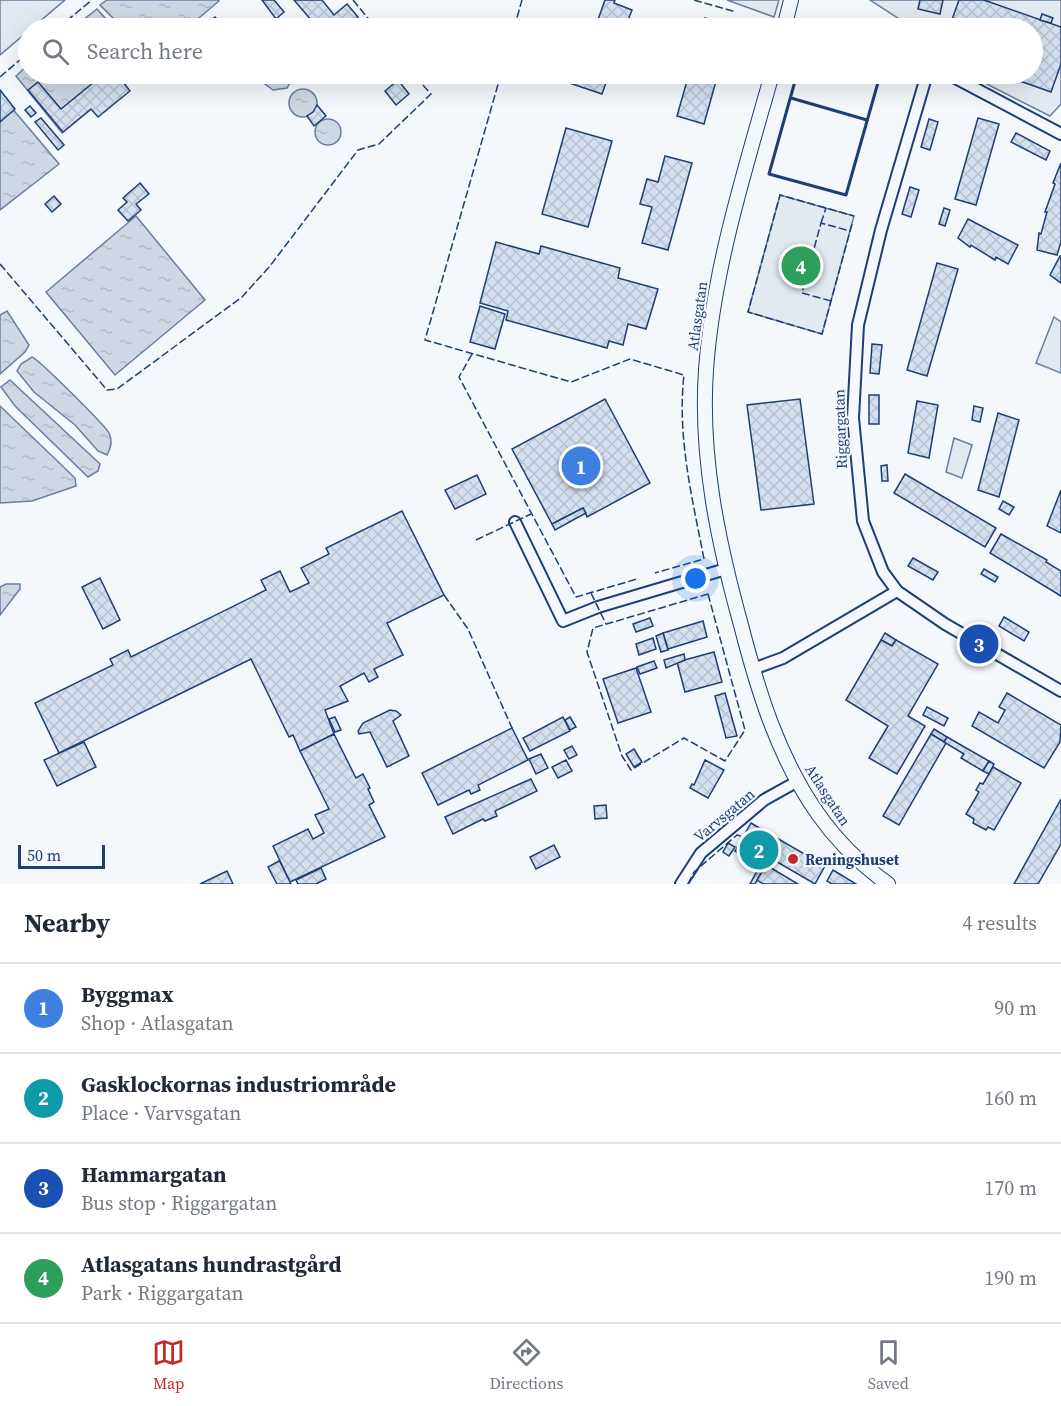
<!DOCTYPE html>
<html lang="en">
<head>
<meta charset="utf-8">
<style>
  body { margin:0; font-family:"Source Serif 4",serif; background:#f2f2f3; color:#1f2937 }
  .scale { position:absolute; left:18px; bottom:15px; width:87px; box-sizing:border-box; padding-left:6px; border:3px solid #1d3f73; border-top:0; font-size:16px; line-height:21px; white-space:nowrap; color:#1d3f73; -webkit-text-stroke:4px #f4f7fb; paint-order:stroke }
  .you { position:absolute; left:696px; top:579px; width:21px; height:21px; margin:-15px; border:4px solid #fff; border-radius:50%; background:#1a73e8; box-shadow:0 0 0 9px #1a73e833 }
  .badge { display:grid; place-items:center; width:39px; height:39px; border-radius:50%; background:#c62828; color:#fff; font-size:20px; font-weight:700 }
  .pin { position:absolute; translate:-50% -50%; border:3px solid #fff; box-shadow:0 2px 6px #0006 }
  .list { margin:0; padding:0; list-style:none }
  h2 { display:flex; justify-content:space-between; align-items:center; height:78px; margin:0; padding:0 24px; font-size:26px }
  h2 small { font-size:20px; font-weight:400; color:#747a83 }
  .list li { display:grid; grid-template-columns:39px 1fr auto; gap:18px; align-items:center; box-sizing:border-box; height:90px; padding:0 24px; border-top:2px solid #e0e1e3 }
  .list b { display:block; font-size:22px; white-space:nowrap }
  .list p { margin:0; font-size:20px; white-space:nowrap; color:#747a83 }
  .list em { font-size:20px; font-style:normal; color:#747a83 }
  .icon { flex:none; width:33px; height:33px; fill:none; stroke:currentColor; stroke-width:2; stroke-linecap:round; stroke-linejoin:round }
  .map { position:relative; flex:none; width:1061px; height:884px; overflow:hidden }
  .search { position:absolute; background:#fff; box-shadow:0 6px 24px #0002; left:18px; right:18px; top:18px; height:66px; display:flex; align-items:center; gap:15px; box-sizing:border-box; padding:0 21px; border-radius:33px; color:#747a83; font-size:22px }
  .sheet { height:438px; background:#fff }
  nav { display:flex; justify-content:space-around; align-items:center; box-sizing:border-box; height:84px; border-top:2px solid #e0e1e3; background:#fff; font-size:16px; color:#747a83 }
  nav a { display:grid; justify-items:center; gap:3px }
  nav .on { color:#c62828 }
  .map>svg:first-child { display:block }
</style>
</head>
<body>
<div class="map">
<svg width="1061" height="884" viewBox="0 0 1061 884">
  <defs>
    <pattern id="water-ripples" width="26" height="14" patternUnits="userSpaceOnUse" patternTransform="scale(1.5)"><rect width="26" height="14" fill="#cfd7e4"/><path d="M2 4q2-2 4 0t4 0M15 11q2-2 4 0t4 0" fill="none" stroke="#b1bac7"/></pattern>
    <pattern id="building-cross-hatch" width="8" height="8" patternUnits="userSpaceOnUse" patternTransform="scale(1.5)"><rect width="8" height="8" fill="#d5e0f0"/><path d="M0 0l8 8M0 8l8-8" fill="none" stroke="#b6c1d1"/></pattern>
  </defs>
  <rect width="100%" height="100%" fill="#f4f7fb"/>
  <g fill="#e3e9f0" stroke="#687fa3" stroke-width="1.5">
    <path d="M0,0h65l-65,55z"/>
    <path d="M727,0h52l-5,17z"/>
    <path d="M870,0h191v104l-11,12 -83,-42h65v-46h-130l2,-6z"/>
    <path d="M780,195l74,21 -32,118 -74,-22z"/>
    <path d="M1054,317l7,5v51l-25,-10z"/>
    <path d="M954,438l18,7 -10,33 -16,-6z"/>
  </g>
  <g fill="url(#water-ripples)" stroke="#687fa3" stroke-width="1.5">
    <path d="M107,0h111l1,1 -32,27h-64l-23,-23z"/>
    <path d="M97,9l17,19h-41z"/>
    <path d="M28,65v9h106l-72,59 -46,-57z"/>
    <path d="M260,74h35l-8,14 -14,2 -12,-9z"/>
    <circle cx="303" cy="103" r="14"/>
    <path d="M0,94l59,70 -59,46z"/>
    <circle cx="328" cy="132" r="13"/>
    <path d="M136,216l69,84 -90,75 -69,-83z"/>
    <path d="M7,311l22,34 -4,7 -25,22v-59z"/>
    <path d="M32,357c5,1 72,67 77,76 4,8 2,15 -2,22l-9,-4 -23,-26 -41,-33 -17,-21 4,-7z"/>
    <path d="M10,380l90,84 -2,7 -10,6 -73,-71 -14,-19z"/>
    <path d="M0,406l75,72 1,8 -44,15 -32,2z"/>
    <path d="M6,584h14v5l-20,26v-28z"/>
  </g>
  <g fill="url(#building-cross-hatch)" stroke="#1d3f73" stroke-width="1.5">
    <path d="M262,0h12l10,12 -8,7z"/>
    <path d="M294,0h28l12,15 13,-11 11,13 -12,11h-28z"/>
    <path d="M605,0h10l-1,3 18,7 -7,18h-30z"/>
    <path d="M920,0h23l-3,14 -22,-5z"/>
    <path d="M959,0h25l77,27v37l-10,28 -51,-18h32v-46h-83z"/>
    <path d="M1042,14l11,4 -2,5 -11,-3z"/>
    <path d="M215,17l10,11h-14l-4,-4z"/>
    <path d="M705,18l27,7 -1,3h-29z"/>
    <path d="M104,74h29l-10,8 7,9 -32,26 -7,-8 -28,23 -35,-42 10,-8 23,27z"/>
    <path d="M543,74h66l-7,20z"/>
    <path d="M689,74h29l-14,50 -27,-8z"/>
    <path d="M398,80l11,14 -13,11 -11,-14z"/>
    <path d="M0,90l15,19 -15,13z"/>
    <path d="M317,105l9,11 -12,10 -7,-10 6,-4z"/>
    <path d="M30,106l6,7 -5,4 -6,-7z"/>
    <path d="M41,118l23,27 -6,5 -23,-28z"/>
    <path d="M978,118l21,6 -23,81 -21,-6z"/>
    <path d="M929,119l9,3 -8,28 -9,-3z"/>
    <path d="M566,128l46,13 -24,86 -46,-13z"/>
    <path d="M1016,133l34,18 -4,9 -35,-18z"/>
    <path d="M665,156l27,7 -24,87 -26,-7 10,-36 -12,-3 7,-25 11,3z"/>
    <path d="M1061,163v79l-4,13 -20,-5 2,-17 2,1 6,-22h-2l10,-28 -2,-1z"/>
    <path d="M140,183l9,11 -13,10 5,6 -13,11 -10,-11 9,-8 -4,-4z"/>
    <path d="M910,187l9,3 -8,27 -9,-3z"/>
    <path d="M54,196l7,8 -9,8 -7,-8z"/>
    <path d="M944,208l6,2 -5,16 -6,-2z"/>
    <path d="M968,219l50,26 -10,19 -12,-7 -1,3 -24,-15 -1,2 -12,-9z"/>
    <path d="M496,242l43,12 2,-8 79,22 -2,10 40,11 -12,40 -18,-5 -5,21 -14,-4 -2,7 -101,-28 2,-9 -28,-8z"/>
    <path d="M1060,256h1v27l-11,-8z"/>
    <path d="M937,263l21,6 -31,107 -20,-6z"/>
    <path d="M480,306l25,8 -10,35 -25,-7z"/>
    <path d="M872,344l10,1 -3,29 -9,-1z"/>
    <rect x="869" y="395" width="10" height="29"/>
    <path d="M605,399l45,84 -63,34 -4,-9 -31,16 -40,-75z"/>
    <path d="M800,399l14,105 -53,6 -14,-105z"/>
    <path d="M917,401l21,4 -9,53 -21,-5z"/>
    <path d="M974,406l9,2 -3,14 -8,-2z"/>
    <path d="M998,413l21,7 -20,77 -21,-7z"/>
    <path d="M887,465l1,16h-6l-1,-15z"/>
    <path d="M905,474l91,54 -11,19 -91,-54z"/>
    <path d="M477,475l9,19 -31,15 -10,-19z"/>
    <path d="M1061,490v43l-14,-7z"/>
    <path d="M1003,501l11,6 -5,8 -10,-6z"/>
    <path d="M583,508l3,5 -31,17 -3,-6z"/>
    <path d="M402,511l42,84 -57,28 16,32 -29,14 4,8 -9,5 -5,-9 -24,13 8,15 -23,9 9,24 -34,17 -7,-16 -4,2 -38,-78 -192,94 -24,-50 78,-38 -3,-6 18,-9 3,7 135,-67 -5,-10 19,-9 10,21 19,-9 -8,-15 28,-14 -3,-6z"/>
    <path d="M1001,534l46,26 -1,2 15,9v25l-71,-43z"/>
    <path d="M913,558l25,14 -5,8 -25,-14z"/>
    <path d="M984,569l14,8 -3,5 -14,-8z"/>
    <path d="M100,578l20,42 -17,9 -21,-42z"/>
    <path d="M1004,617l25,15 -5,9 -25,-15z"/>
    <path d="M650,618l3,8 -17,6 -3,-8z"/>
    <path d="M703,621l4,16 -39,12 -5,-16z"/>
    <path d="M663,633l5,17 -7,2 -5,-16z"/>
    <path d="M885,633l11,7 -4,6 -11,-6z"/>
    <path d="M653,638l3,11 -17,6 -3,-11z"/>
    <path d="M881,640l11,6 4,-6 42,24 -30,52 17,10 -28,48 -28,-16 19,-32 -42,-26z"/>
    <path d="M714,652l8,30 -37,10 -8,-30z"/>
    <path d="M684,654l1,6 -19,8 -2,-8z"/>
    <path d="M654,661l3,7 -17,6 -3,-7z"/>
    <path d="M636,668l15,44 -33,11 -15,-44z"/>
    <path d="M725,693l12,43 -11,2 -11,-42z"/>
    <path d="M1007,693l54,32 -1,17 -16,26 -72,-42 7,-14 19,11 7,-13 -6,-3z"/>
    <path d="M927,707l21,11 -4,8 -21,-11z"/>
    <path d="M390,710l6,1 5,4 -8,6 16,35 -22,11 -17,-35 -11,2 -1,-3 5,-8z"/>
    <path d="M335,717l6,13 -6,2 -6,-13z"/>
    <path d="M563,717l7,14 -40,20 -7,-13z"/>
    <path d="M570,717l6,10 -6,3 -5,-10z"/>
    <path d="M512,728l16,32 -50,25 2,5 -9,4 -2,-4 -31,15 -16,-32z"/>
    <path d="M934,729l13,8 -3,5 -13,-8z"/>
    <path d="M334,734l22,44 7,-4 7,14 -2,1 6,13 -5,3 16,32 -95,45 -17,-36 35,-17 5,10 11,-6 -9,-18 14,-6 -29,-58z"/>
    <path d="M931,734l15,9 -47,82 -16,-9z"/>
    <path d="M947,737l42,24 -6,10 -22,-13 3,-4 -20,-12z"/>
    <path d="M84,742l12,25 -39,19 -13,-26z"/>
    <path d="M572,746l5,9 -8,4 -5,-9z"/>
    <path d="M634,749l8,13 -8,5 -8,-13z"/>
    <path d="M541,754l7,14 -12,6 -7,-15z"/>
    <path d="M566,760l6,11 -14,7 -6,-11z"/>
    <path d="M705,760l19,10 -16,28 -18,-10 2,-4 2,1z"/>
    <path d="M989,761l5,3 -5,10 -6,-3z"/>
    <path d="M993,767l28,16 -27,47 -6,-3 -2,3 -13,-7 1,-4 -8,-5 13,-22 -3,-2 4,-7 3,1z"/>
    <path d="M531,779l6,12 -42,20 2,5 -12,5 -2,-2 -30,15 -8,-17z"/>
    <path d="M1061,799v45l-23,40h-24z"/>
    <path d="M606,805l1,13 -12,1 -1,-13z"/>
    <path d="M751,823l74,43 -10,18 -74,-43z"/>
    <path d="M741,841l20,11 -3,5 2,7 5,3 -10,17h-5l7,-13 -3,-13 -17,-10z"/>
    <path d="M728,843l7,4 -6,9 -6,-4z"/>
    <path d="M554,845l6,12 -24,12 -6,-12z"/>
    <path d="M737,848l16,10 -2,3 -16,-10z"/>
    <path d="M279,861l1,1 11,22h-14l-9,-17z"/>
    <path d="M766,865l32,19h-35l-6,-4z"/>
    <path d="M321,868l5,11 -10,5h-18l-2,-4z"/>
    <path d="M833,870l23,14h-24l-5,-3z"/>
    <path d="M227,871l6,13h-33z"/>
  </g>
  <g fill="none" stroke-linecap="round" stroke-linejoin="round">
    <g stroke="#1d3f73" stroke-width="14">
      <g id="minor">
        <path d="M785,23l19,5"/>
        <path d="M927,74l-46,156 -23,95 -5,93 10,103 20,51 14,19 48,33 116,67"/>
        <path d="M948,74l113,60"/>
        <path d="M515,522l48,99 35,-14 128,-38"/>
        <path d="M753,669l30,-11 114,-67"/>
        <path d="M681,884l20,-31 63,-53 34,-19"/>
      </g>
    </g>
    <g stroke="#1d3f73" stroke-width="16">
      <g id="tertiary">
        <path d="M784,28l7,-28"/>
        <path d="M772,74c-27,96 -59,196 -66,296 -6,87 12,172 35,255 17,66 37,132 77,189 19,27 42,50 70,70"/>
      </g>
    </g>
    <use href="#minor" stroke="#f4f7fb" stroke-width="10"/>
    <use href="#tertiary" stroke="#f4f7fb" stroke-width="14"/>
    <g stroke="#1d3f73" stroke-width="1.5" stroke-dasharray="8 3" stroke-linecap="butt">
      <path d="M353,0l23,28"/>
      <path d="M694,0l42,12"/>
      <path d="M58,28l34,-28"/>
      <path d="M514,28l8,-28"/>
      <path d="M501,74l-76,266 146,42 59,-23 54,16c-7,62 8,122 20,184l-49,14"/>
      <path d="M0,77l28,-24"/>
      <path d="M821,223l5,-15"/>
      <path d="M852,224l-30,110 -74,-22 32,-117 74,21"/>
      <path d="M0,264l107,126 10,-1 125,-92 28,-31 88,-116 21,-6 52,-50 -18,-20"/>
      <path d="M831,301l-29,-8 19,-70 29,8"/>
      <path d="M472,354l-13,23 117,220 61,-18"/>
      <path d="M476,540l55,-26"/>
      <path d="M591,593l15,31"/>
      <path d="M708,594l37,136 -20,31 -41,-23 -53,32 -9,-14 -35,-104 6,-24z"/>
      <path d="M444,595l24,34 44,99"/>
      <path d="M688,884l6,-12 43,-37 4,1"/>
    </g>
    <g stroke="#1d3f73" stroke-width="3">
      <path d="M797,74l-28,100 77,21 33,-116 -18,-5"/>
      <path d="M791,98l76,22"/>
    </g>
  </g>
  <circle fill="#c62828" stroke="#f4f7fb" stroke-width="2" cx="793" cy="859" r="6"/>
  <g text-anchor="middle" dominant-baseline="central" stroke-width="4.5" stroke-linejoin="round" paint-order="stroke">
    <g font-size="15" fill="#1d3f73" stroke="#f4f7fb">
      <text transform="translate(697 316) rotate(-82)">Atlasgatan</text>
      <text transform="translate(840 429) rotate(-92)">Riggargatan</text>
      <text transform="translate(828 795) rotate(57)">Atlasgatan</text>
      <text transform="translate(724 815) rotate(-40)">Varvsgatan</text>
    </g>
    <g font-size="15" font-weight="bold" fill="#1d3f73" stroke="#f4f7fb" text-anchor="start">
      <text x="805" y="859">Reningshuset</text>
    </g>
  </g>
</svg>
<div class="scale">50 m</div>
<div class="you"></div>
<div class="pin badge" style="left:581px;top:466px;background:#3f7fe0">1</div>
<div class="pin badge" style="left:759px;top:850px;background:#0f9aa8">2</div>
<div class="pin badge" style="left:979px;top:644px;background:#1a4fb4">3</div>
<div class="pin badge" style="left:801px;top:266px;background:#2e9e5b">4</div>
<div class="search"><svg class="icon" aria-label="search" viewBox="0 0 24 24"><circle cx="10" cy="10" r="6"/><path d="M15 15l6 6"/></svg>Search here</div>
</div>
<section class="sheet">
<h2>Nearby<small>4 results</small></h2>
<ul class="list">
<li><span class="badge" style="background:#3f7fe0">1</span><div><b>Byggmax</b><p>Shop · Atlasgatan</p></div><em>90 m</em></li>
<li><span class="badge" style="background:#0f9aa8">2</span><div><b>Gasklockornas industriområde</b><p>Place · Varvsgatan</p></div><em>160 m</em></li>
<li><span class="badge" style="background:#1a4fb4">3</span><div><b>Hammargatan</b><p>Bus stop · Riggargatan</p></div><em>170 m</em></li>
<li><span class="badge" style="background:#2e9e5b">4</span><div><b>Atlasgatans hundrastgård</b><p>Park · Riggargatan</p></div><em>190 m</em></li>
</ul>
</section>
<nav>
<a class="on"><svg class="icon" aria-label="map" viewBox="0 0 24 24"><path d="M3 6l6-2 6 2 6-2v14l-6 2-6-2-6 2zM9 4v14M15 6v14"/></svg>Map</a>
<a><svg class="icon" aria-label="directions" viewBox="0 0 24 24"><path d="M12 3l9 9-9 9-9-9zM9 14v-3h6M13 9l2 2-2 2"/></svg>Directions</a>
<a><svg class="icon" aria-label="saved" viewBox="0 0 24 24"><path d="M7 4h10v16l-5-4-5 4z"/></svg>Saved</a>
</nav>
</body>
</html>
